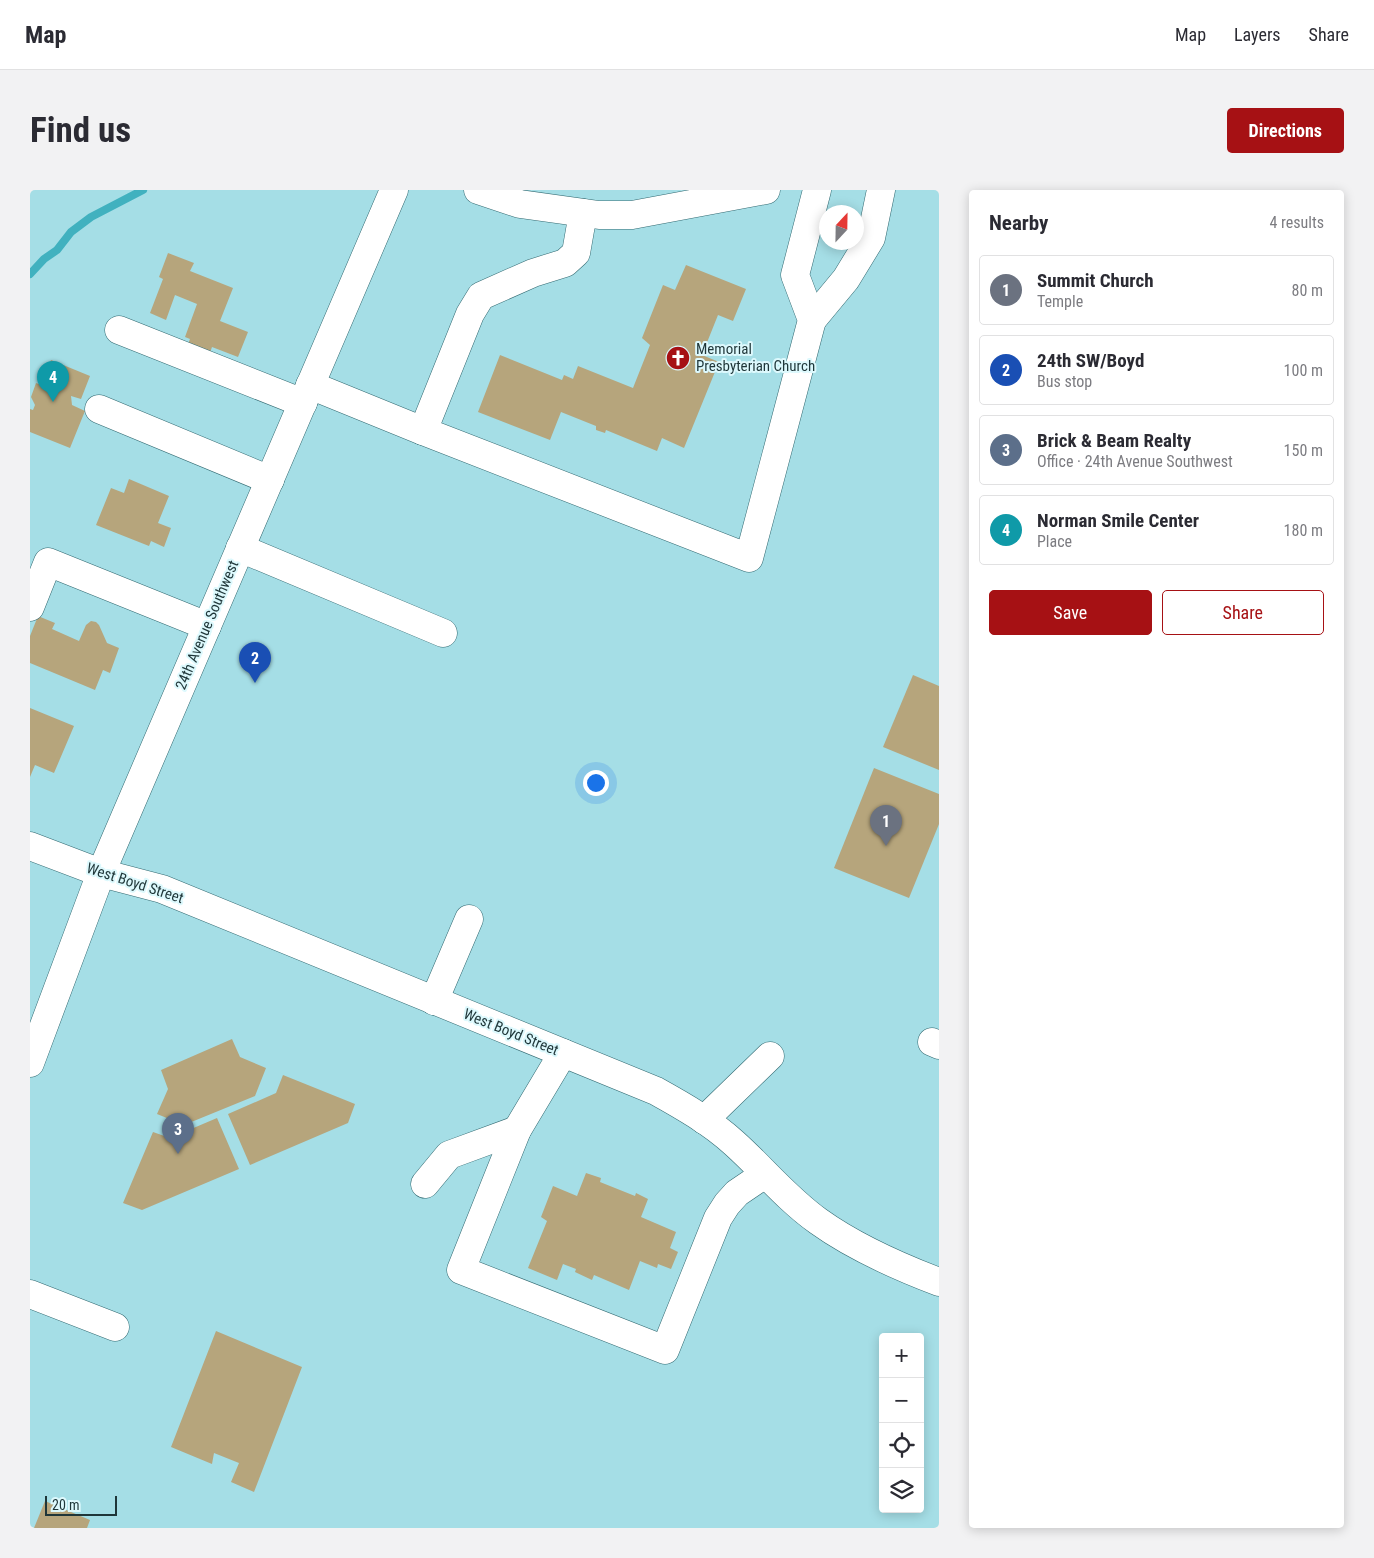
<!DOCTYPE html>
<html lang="en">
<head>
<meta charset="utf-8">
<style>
  body { margin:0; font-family:"Roboto Condensed",sans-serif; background:#f2f2f3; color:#2b2b33 }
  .controls { position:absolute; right:15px; bottom:15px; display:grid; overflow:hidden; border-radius:5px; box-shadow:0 2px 12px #0003 }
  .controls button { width:45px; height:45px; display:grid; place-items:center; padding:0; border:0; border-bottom:1px solid #e1e1e2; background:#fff; color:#2b2b33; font:25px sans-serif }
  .compass { position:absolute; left:789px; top:15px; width:45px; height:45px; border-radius:50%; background:#fff; box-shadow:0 2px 12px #0003; rotate:22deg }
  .scale { position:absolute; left:15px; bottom:12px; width:72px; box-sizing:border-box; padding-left:5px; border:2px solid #1f3639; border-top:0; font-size:14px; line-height:18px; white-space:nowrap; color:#1f3639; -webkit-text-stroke:4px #ddf9fd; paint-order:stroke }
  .you { position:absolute; left:565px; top:592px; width:18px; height:18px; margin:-12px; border:4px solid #fff; border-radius:50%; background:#1a73e8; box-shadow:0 0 0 8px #1a73e833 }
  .badge { display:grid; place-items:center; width:32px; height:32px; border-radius:50%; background:#a61114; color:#fff; font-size:16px; font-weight:700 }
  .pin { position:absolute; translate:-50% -41px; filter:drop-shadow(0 1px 2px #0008) }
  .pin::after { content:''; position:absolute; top:26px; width:18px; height:15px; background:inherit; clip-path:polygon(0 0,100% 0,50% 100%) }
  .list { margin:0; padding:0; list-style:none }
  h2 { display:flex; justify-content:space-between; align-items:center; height:65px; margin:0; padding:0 20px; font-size:21px }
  h2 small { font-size:16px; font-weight:400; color:#7c7c81 }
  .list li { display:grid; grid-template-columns:32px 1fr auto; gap:15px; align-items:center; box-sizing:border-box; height:70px; margin:0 10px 10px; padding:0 10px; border:1px solid #e1e1e2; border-radius:5px }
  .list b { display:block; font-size:19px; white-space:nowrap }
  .list p { margin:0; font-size:16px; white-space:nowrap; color:#7c7c81 }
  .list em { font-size:16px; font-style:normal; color:#7c7c81 }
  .actions { display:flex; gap:10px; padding:15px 20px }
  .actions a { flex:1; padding:11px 0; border:1px solid #a61114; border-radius:5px; text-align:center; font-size:18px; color:#a61114 }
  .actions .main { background:#a61114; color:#fff }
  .icon { flex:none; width:28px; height:28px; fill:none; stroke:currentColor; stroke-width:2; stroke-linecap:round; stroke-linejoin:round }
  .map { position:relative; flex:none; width:909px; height:1338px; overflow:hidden; border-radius:5px }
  header { display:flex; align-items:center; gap:30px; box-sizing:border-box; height:70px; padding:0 25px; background:#fff; border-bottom:1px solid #e1e1e2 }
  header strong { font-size:24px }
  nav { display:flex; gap:28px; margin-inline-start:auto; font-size:18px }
  .intro { display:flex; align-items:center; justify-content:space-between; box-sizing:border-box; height:120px; padding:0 30px }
  h1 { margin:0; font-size:35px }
  .button { padding:12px 22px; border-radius:5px; background:#a61114; color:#fff; font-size:18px; font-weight:700 }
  main { display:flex; gap:30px; padding:0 30px }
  aside { flex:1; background:#fff; border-radius:5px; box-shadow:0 2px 12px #0003 }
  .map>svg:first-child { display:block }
</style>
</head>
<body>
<header>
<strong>Map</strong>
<nav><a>Map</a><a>Layers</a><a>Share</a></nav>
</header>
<div class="intro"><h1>Find us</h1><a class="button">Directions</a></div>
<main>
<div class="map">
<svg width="909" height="1338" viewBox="0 0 909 1338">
  <rect width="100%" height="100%" fill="#a5dee6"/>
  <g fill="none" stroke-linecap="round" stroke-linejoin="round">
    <path stroke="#41b1bf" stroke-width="8" d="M0,84l14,-15 13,-9 14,-18 20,-15 52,-27"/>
  </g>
  <g fill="#b6a57c">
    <path d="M138,63l26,10 -4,8 43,17 -13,33 28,11 -10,25 -26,-10 -7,20 -23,-9 8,-19 -5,-2 12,-33 -22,-9 -9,25 -16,-7 13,-34 -4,-2z"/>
    <path d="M656,75l60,24 -13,32 -15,-6 -16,40 17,7 -35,86 -22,-10 -5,13 -51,-21 -1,3 -9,-3v-4l-35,-14 -11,28 -72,-28 22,-57 62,25 2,-5 9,4 5,-13 55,22 17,-43 -8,-7 21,-53 12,5z"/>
    <path d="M21,170l39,16 -9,23 -10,-3 1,9 13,6 -15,37 -40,-16v-23l3,1 2,-5 -4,-8 5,-14 5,2z"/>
    <path d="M99,289l40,17 -11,27 13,5 -7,19 -13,-6 -2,5 -53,-21 15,-37 13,5z"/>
    <path d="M8,426l17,7 -3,6 27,12 7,-16 5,-4 5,1 3,3 8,18 12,5 -9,25 -7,-3 -8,20 -65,-27v-27z"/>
    <path d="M883,485l26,11v84l-56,-23z"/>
    <path d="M0,518l44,18 -20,47 -19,-8 -5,12z"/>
    <path d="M844,578l65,26v30l-30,74 -75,-30z"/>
    <path d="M202,849l8,18 26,11 -11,28 -71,29 -27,-11 11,-25 -7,-19z"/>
    <path d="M253,885l72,29 -7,19 -98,42 -22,-51 48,-21z"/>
    <path d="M187,928l22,51 -97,41 -19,-7 30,-71 17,6z"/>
    <path d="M556,983l15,5 -1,4 35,14 1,-3 12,6 -7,18 35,15 -6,16 8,4 -7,17 -13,-5 -1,4 -17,-7 -11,29 -35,-15 -2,5 -17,-8 1,-3 -13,-5 -6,16 -29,-12 19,-47 -6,-4 12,-31 24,10z"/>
    <path d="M186,1141l86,36 -48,125 -23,-10 8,-19 -25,-10 -2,11 -41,-17z"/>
    <path d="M15,1311l45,19 -3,8h-53z"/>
  </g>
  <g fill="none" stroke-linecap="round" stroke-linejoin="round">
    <g stroke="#336a72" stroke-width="29">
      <g id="minor">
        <path d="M448,0l42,14 79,11h33l134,-25"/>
        <path d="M553,23l-7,40 -11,10 -32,10 -52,23 -11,18 -47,117 326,127 63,-238 -17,-45 22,-85"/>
        <path d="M782,130l34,-41 25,-41 10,-48"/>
        <path d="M89,140l184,73"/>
        <path d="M280,195l113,46"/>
        <path d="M69,219l171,71"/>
        <path d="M210,358l203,85"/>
        <path d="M0,417l18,-45 159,64"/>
        <path d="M0,656l71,27 61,16 494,202c27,15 55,31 78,52 29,26 52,55 84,78 36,26 79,45 121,61"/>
        <path d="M404,811l35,-82"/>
        <path d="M902,852l7,3"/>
        <path d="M533,863l-46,77 -56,140 204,80 53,-132 9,-14 10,-11 28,-19"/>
        <path d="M674,930l66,-64"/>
        <path d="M395,994l24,-29 68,-25"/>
        <path d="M0,1104l85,33"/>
      </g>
    </g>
    <g stroke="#336a72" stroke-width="29">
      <path id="major" d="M0,873l71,-190 293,-683"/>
    </g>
    <use href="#minor" stroke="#fff" stroke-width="28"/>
    <use href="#major" stroke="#fff" stroke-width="28"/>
  </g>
  <defs>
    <g id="church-disc" transform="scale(1.25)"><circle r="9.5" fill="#a61114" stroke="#ddf9fd"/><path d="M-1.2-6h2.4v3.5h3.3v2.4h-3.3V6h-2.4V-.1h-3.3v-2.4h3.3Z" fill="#fff"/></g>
  </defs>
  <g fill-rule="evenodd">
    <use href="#church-disc" x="648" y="168"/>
  </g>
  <g text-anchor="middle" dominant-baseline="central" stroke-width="4" stroke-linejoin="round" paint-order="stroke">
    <g font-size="15" fill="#1f3639" stroke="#ddf9fd" text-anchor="start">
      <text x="666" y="159">Memorial<tspan x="666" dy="17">Presbyterian Church</tspan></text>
    </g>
    <g font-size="15" fill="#1f3639" stroke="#ddf9fd">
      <text transform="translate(177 435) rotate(-67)">24th Avenue Southwest</text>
      <text transform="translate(105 693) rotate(18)">West Boyd Street</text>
      <text transform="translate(481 842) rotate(22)">West Boyd Street</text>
    </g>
  </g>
</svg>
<div class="controls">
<button>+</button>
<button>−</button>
<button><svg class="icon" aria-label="locate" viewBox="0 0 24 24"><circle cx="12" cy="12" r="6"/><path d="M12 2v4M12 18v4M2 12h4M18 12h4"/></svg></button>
<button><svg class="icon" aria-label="layers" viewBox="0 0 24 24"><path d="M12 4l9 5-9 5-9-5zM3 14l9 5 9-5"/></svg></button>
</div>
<svg class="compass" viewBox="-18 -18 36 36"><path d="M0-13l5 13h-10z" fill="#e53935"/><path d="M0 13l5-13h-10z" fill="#7c7c81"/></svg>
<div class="scale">20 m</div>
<div class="you"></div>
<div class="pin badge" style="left:856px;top:656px;background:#6b7280">1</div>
<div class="pin badge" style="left:225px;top:493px;background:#1a4fb4">2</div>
<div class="pin badge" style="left:148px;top:964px;background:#5c6f8a">3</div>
<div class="pin badge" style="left:23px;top:212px;background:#0f9aa8">4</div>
</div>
<aside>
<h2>Nearby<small>4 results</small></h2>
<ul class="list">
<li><span class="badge" style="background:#6b7280">1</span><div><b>Summit Church</b><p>Temple</p></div><em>80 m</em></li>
<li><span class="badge" style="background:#1a4fb4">2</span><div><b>24th SW/Boyd</b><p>Bus stop</p></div><em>100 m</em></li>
<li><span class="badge" style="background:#5c6f8a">3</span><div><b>Brick &amp; Beam Realty</b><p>Office · 24th Avenue Southwest</p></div><em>150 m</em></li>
<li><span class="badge" style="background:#0f9aa8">4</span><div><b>Norman Smile Center</b><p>Place</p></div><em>180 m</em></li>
</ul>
<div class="actions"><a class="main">Save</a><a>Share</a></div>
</aside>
</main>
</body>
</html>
